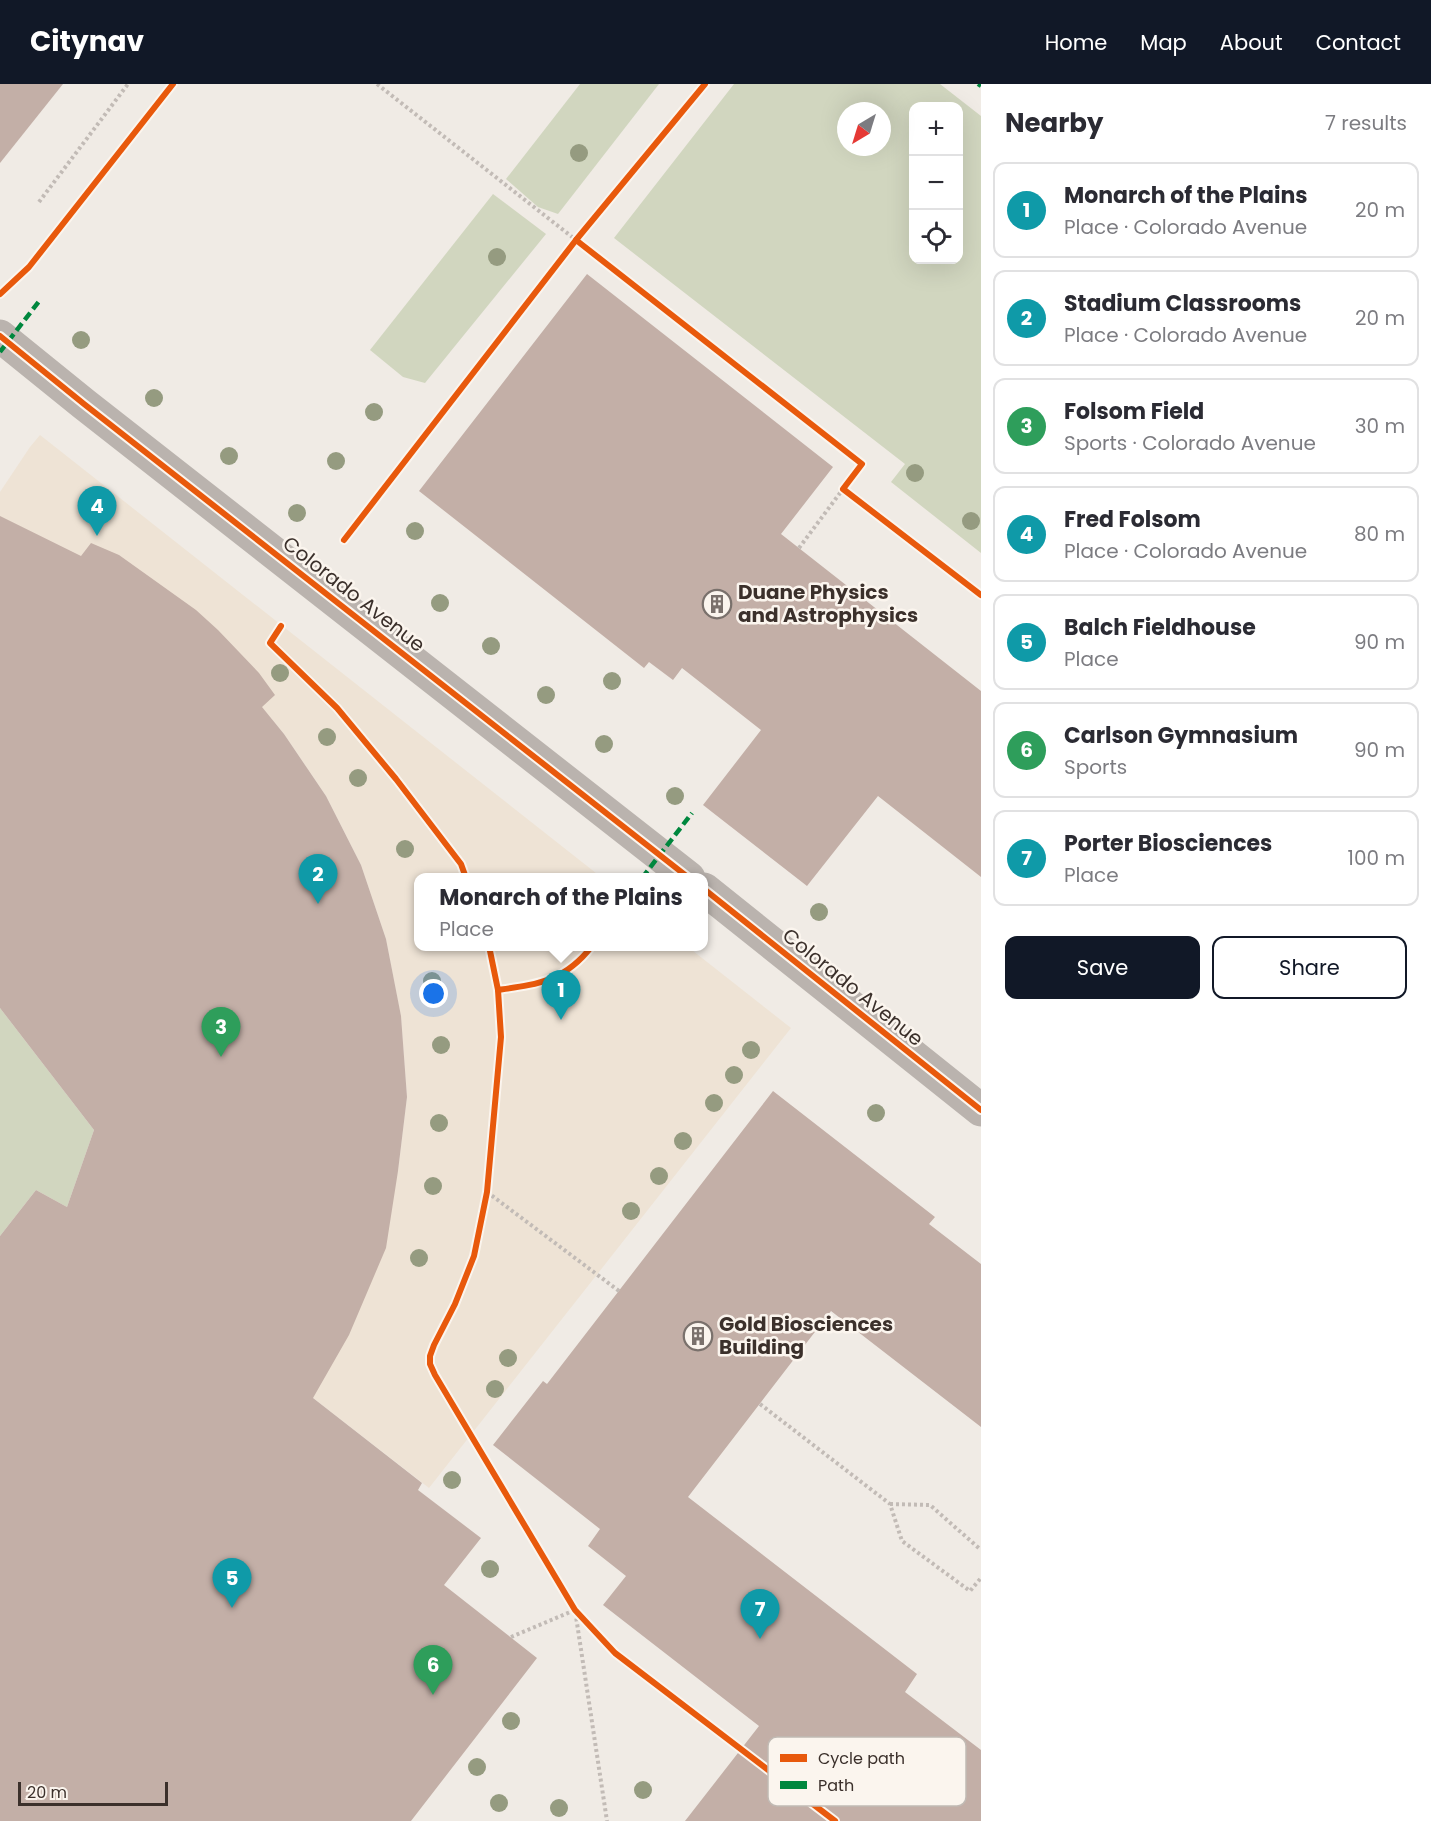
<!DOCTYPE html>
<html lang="en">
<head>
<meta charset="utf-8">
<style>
  body { margin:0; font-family:Poppins,sans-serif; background:#f2f2f3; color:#2b2b33 }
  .controls { position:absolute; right:18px; top:18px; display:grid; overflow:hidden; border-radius:12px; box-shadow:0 6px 24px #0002 }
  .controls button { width:54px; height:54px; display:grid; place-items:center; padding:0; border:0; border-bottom:2px solid #e1e1e2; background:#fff; color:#2b2b33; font:30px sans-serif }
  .compass { position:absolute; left:837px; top:18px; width:54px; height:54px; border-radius:50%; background:#fff; box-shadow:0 6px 24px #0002; rotate:218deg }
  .scale { position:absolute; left:18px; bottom:15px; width:150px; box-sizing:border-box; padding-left:6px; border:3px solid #3b302b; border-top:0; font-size:16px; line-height:21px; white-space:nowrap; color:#3b302b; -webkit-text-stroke:4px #fbf5ee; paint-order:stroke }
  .you { position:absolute; left:434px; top:910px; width:21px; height:21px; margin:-15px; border:4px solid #fff; border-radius:50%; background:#1a73e8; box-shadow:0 0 0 9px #1a73e833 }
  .badge { display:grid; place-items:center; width:39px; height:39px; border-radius:50%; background:#111827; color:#fff; font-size:20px; font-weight:700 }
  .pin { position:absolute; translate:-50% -50px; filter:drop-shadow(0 2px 3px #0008) }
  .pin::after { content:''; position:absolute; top:32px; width:21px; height:18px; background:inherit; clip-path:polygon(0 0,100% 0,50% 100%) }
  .popup { position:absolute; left:414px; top:789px; width:294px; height:78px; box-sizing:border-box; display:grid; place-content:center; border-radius:12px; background:#fff; filter:drop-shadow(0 2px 4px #0005); font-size:20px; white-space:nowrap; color:#7c7c81 }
  .popup b { font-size:22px; color:#2b2b33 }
  .popup::after { content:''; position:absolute; left:50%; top:100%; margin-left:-12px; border:12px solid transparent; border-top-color:#fff }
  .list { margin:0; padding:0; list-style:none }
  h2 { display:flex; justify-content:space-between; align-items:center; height:78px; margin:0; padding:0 24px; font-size:26px }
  h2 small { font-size:20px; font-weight:400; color:#7c7c81 }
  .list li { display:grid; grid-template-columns:39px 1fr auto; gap:18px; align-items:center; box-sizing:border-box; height:96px; margin:0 12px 12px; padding:0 12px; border:2px solid #e1e1e2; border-radius:12px }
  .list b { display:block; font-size:22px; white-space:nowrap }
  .list p { margin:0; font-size:20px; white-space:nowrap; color:#7c7c81 }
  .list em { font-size:20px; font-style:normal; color:#7c7c81 }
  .actions { display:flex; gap:12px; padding:18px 24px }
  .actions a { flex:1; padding:14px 0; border:2px solid #111827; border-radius:12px; text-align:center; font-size:21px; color:#111827 }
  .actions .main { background:#111827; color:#fff }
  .icon { flex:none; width:33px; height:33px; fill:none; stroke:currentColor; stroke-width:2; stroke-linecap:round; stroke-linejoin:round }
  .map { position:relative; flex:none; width:981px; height:1737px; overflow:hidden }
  header { display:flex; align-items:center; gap:36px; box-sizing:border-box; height:84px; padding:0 30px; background:#111827; color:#fff }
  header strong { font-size:28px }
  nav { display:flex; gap:33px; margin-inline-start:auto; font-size:21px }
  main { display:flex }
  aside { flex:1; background:#fff }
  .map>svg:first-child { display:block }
</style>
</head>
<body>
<header>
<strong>Citynav</strong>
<nav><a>Home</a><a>Map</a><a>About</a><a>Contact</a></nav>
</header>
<main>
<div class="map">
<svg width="981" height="1737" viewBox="0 0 981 1737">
  <rect width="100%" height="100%" fill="#f0ebe5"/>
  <g fill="#d1d6bf" fill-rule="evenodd">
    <path d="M580,0h79l-101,130 -20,-7 -32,-28z"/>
    <path d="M734,0h206l41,32v437l-90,-71 14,-18 -291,-226zM958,22v154h-44v-154zM846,27h36v36h-36z"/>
    <path d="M493,110l53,40 -121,149 -22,-6 -33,-27z"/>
    <path d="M0,924l94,122 -27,77 -31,-17 -36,46z"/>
  </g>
  <path fill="#eee3d5" d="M40,351l561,442 -183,1v68l270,1 103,81 -362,460 -116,-90 85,-227 9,-74 -6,-80 -15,-78 -25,-74 -35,-69 -42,-62 -33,-40 -143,-122 -42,-23 -66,-32v-25l30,-45z"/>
  <g fill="#c3afa7">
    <path d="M0,0h63l-63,79z"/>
    <path d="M587,190l246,193 -52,67 200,157v186l-103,-81 -71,90 -104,-81 58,-75 -79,-62 -9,12 -24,-18 -5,6 -225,-177z"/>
    <path d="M0,432l81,40 10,-13 28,12 77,55 22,20 41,43 16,22 -13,12 22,27 42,62 35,69 25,74 15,77 6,81 -9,74 -12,77 -37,87 -36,63 109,85 -4,7 63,48 -37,47 93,73 -126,163h-411v-585l36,-46 31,17 27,-77 -94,-122z"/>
    <path d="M773,1007l162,126 -6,7 52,40v163l-150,-116 -143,186 229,177 -12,18 76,58v71h-296l74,-95 -156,-121 23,-29 -38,-30 12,-17 -107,-84 50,-64 4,3z"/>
  </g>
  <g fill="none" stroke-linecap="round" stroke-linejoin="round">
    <g stroke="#c2bbb6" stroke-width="4" stroke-dasharray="3 3" stroke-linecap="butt">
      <path d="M377,0l199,156"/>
      <path d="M39,118l89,-118"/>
      <path d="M799,464l44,-59"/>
      <path d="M487,1108l132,99"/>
      <path d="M760,1320l130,100 12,37 68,50 11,-13"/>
      <path d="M890,1420l40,1 51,45"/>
      <path d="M511,1553l64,-27 32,211"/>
    </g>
    <g stroke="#bab3ae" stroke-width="33">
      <path d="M0,252l84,68 605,474"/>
      <path d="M704,805l277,221"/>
    </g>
    <g stroke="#00873e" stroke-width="4.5" stroke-dasharray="9 4.5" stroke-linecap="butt">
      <path d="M978,0l3,2"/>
      <path d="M0,268l40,-52"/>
      <path d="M642,794l50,-65"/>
    </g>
    <g stroke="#fbf5ee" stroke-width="10">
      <g id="cycleway">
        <path d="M576,156l286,224 -19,25 138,106"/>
        <path d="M0,210l29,-27 144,-183"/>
        <path d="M0,252l84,68 605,474"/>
        <path d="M344,456l232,-300 129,-156"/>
        <path d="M281,542l-11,17 67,65 59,71 65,85 5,14"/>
        <path d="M704,805l277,221"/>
        <path d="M489,862l9,44 3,47 -14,155 -13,64 -19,48 -21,41 -4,11v8l5,11 140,235 40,43 220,168"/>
        <path d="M498,906c41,-6 67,-9 94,-44"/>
      </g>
    </g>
    <use href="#cycleway" stroke="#e8590c" stroke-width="6"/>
  </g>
  <g fill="#959b80">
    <circle cx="579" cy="69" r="9"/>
    <circle cx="497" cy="173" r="9"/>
    <circle cx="81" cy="256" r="9"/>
    <circle cx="154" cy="314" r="9"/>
    <circle cx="374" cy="328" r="9"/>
    <circle cx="229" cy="372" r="9"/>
    <circle cx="336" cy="377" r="9"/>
    <circle cx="915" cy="389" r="9"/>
    <circle cx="297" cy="429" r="9"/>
    <circle cx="971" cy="437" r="9"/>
    <circle cx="415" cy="447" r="9"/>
    <circle cx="440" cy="519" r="9"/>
    <circle cx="491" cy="562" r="9"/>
    <circle cx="280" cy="589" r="9"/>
    <circle cx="612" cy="597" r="9"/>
    <circle cx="546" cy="611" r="9"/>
    <circle cx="327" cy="653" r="9"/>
    <circle cx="604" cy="660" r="9"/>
    <circle cx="358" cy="694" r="9"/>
    <circle cx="675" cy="712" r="9"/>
    <circle cx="405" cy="765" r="9"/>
    <circle cx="819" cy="828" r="9"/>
    <circle cx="432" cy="897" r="9"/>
    <circle cx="441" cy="961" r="9"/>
    <circle cx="751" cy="966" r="9"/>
    <circle cx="734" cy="991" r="9"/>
    <circle cx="714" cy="1019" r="9"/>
    <circle cx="876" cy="1029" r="9"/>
    <circle cx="439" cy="1039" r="9"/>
    <circle cx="683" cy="1057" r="9"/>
    <circle cx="659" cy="1092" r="9"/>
    <circle cx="433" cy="1102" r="9"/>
    <circle cx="631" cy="1127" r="9"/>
    <circle cx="419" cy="1174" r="9"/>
    <circle cx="508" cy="1274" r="9"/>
    <circle cx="495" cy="1305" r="9"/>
    <circle cx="452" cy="1396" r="9"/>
    <circle cx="490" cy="1485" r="9"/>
    <circle cx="511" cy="1637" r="9"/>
    <circle cx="477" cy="1683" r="9"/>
    <circle cx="643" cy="1706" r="9"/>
    <circle cx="499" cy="1719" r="9"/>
    <circle cx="559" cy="1724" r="9"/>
  </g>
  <defs>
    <g id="building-ring" transform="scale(1.5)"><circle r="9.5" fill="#fbf5ee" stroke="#7a716c" stroke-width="1.5"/><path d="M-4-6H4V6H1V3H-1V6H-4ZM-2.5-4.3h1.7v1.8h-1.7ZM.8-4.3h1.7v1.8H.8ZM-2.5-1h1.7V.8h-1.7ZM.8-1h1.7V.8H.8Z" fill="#7a716c"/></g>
  </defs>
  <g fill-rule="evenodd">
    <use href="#building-ring" x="717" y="520"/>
    <use href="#building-ring" x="698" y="1252"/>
  </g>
  <g text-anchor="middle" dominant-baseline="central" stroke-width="5" stroke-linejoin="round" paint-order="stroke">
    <g font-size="20" font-weight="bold" fill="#3b302b" stroke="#fbf5ee" text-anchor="start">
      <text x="738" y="508">Duane Physics<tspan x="738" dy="23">and Astrophysics</tspan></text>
      <text x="719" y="1240">Gold Biosciences<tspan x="719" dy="23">Building</tspan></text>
    </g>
    <g font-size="20" fill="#3b302b" stroke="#fbf5ee">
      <text transform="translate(354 510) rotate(38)">Colorado Avenue</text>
      <text transform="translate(853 903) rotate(39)">Colorado Avenue</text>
    </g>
  </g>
  <rect x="768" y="1653" width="198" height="69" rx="9" fill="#fbf5ee" stroke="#c1bab4" stroke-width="1.5"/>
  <rect x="780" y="1670" width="27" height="8" fill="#e8590c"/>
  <rect x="780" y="1697" width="27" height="8" fill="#00873e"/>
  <g font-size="16" fill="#3b302b">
    <text x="818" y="1680">Cycle path</text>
    <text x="818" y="1707">Path</text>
  </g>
</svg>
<div class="controls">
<button>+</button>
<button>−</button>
<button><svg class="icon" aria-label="locate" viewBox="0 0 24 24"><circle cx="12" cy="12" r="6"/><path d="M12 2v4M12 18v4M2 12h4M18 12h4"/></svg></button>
</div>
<svg class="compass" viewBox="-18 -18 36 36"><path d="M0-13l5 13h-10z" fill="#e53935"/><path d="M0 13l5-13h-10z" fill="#7c7c81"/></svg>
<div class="scale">20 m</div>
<div class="you"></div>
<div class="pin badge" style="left:561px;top:936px;background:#0f9aa8">1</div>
<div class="popup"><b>Monarch of the Plains</b>Place</div>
<div class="pin badge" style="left:318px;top:820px;background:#0f9aa8">2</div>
<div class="pin badge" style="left:221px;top:973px;background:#2e9e5b">3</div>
<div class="pin badge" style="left:97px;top:452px;background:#0f9aa8">4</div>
<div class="pin badge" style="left:232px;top:1524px;background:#0f9aa8">5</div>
<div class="pin badge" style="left:433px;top:1611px;background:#2e9e5b">6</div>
<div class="pin badge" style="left:760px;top:1555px;background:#0f9aa8">7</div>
</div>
<aside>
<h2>Nearby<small>7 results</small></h2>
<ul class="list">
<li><span class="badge" style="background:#0f9aa8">1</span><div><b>Monarch of the Plains</b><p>Place · Colorado Avenue</p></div><em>20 m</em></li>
<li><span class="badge" style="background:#0f9aa8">2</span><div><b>Stadium Classrooms</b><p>Place · Colorado Avenue</p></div><em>20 m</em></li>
<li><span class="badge" style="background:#2e9e5b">3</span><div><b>Folsom Field</b><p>Sports · Colorado Avenue</p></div><em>30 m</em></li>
<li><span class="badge" style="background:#0f9aa8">4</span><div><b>Fred Folsom</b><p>Place · Colorado Avenue</p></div><em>80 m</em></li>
<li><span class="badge" style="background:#0f9aa8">5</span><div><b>Balch Fieldhouse</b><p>Place</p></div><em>90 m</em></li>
<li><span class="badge" style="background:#2e9e5b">6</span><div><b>Carlson Gymnasium</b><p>Sports</p></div><em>90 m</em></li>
<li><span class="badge" style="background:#0f9aa8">7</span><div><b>Porter Biosciences</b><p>Place</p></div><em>100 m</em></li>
</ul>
<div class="actions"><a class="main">Save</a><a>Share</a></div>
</aside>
</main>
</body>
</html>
